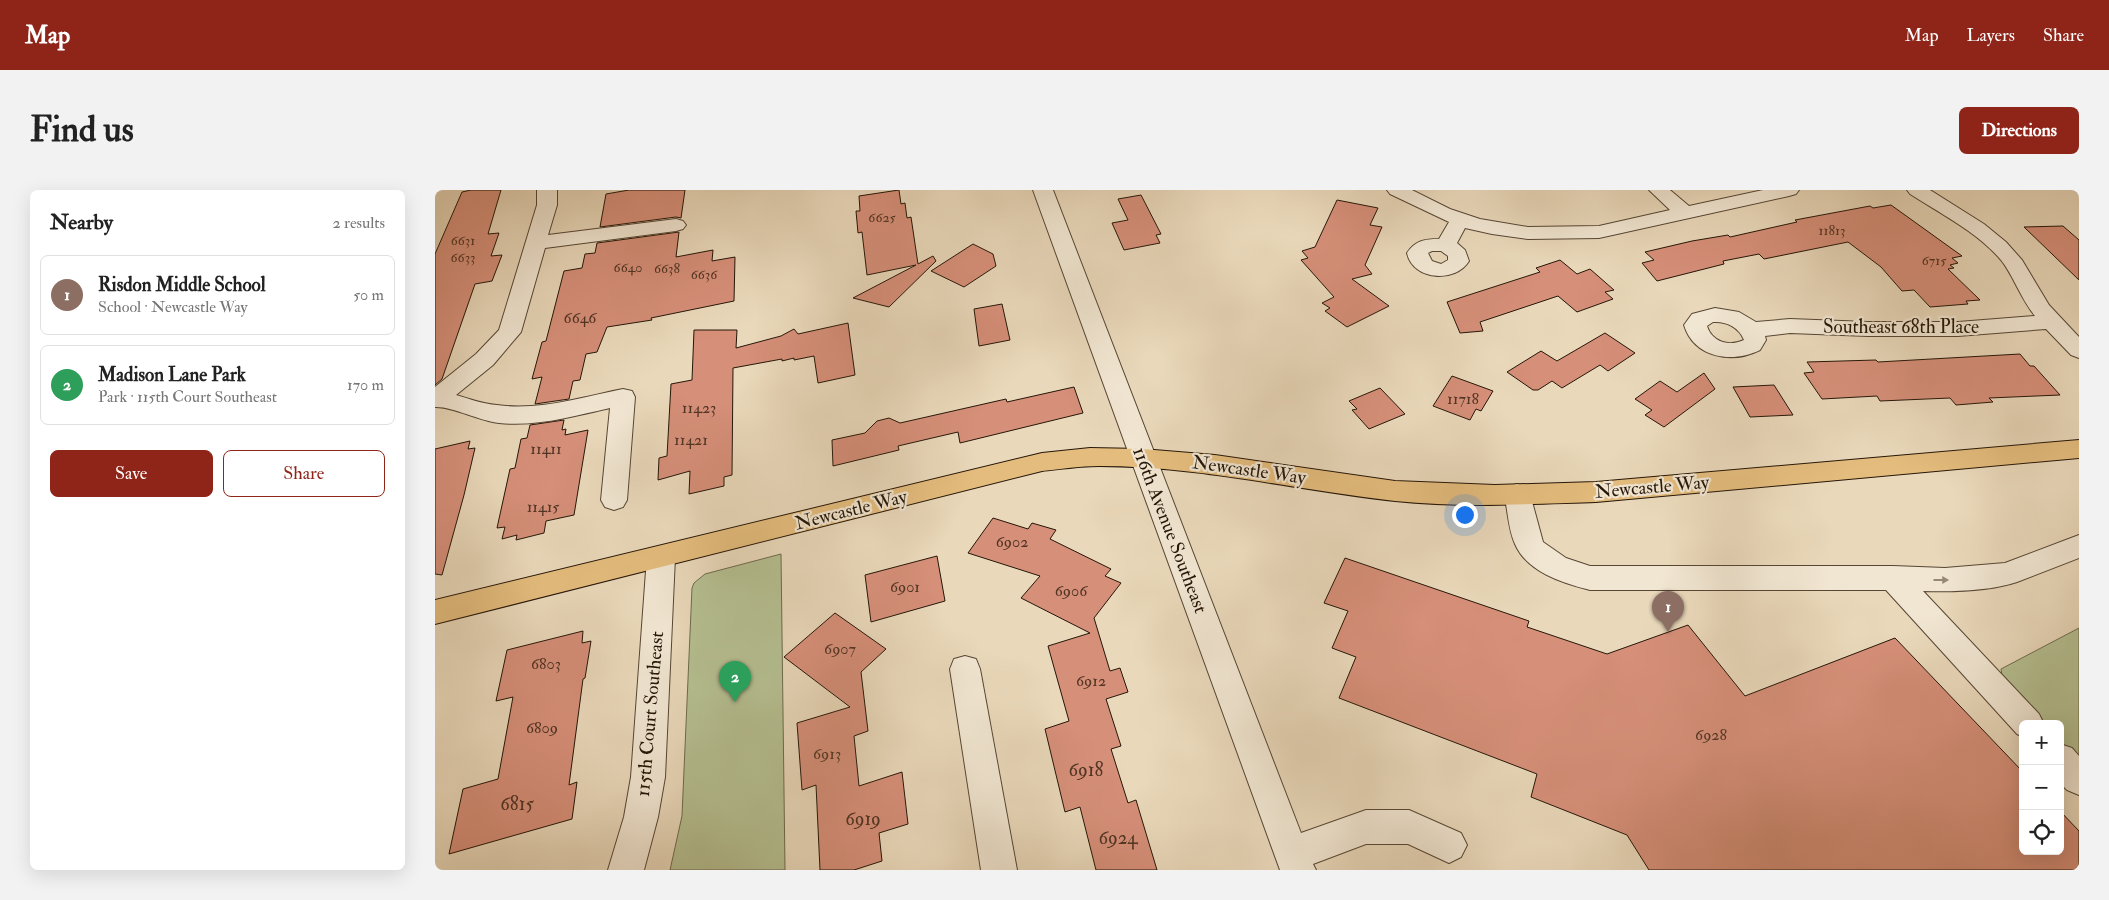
<!DOCTYPE html>
<html lang="en">
<head>
<meta charset="utf-8">
<style>
  body { margin:0; font-family:"IM FELL Double Pica",serif; background:#f2f2f2; color:#222 }
  .controls { position:absolute; right:15px; bottom:15px; display:grid; overflow:hidden; border-radius:8px; box-shadow:0 5px 20px #0002 }
  .controls button { width:45px; height:45px; display:grid; place-items:center; padding:0; border:0; border-bottom:1px solid #e0e0e0; background:#fff; color:#222; font:25px sans-serif }
  .you { position:absolute; left:1029px; top:324px; width:18px; height:18px; margin:-12px; border:4px solid #fff; border-radius:50%; background:#1a73e8; box-shadow:0 0 0 8px #1a73e833 }
  .badge { display:grid; place-items:center; width:32px; height:32px; border-radius:50%; background:#8f2418; color:#fff; font-size:16px; font-weight:700 }
  .pin { position:absolute; translate:-50% -41px; filter:drop-shadow(0 1px 2px #0008) }
  .pin::after { content:''; position:absolute; top:26px; width:18px; height:15px; background:inherit; clip-path:polygon(0 0,100% 0,50% 100%) }
  .list { margin:0; padding:0; list-style:none }
  h2 { display:flex; justify-content:space-between; align-items:center; height:65px; margin:0; padding:0 20px; font-size:21px }
  h2 small { font-size:16px; font-weight:400; color:#767676 }
  .list li { display:grid; grid-template-columns:32px 1fr auto; gap:15px; align-items:center; box-sizing:border-box; height:80px; margin:0 10px 10px; padding:0 10px; border:1px solid #e0e0e0; border-radius:8px }
  .list b { display:block; font-size:19px; white-space:nowrap }
  .list p { margin:0; font-size:16px; white-space:nowrap; color:#767676 }
  .list em { font-size:16px; font-style:normal; color:#767676 }
  .actions { display:flex; gap:10px; padding:15px 20px }
  .actions a { flex:1; padding:11px 0; border:1px solid #8f2418; border-radius:8px; text-align:center; font-size:18px; color:#8f2418 }
  .actions .main { background:#8f2418; color:#fff }
  .icon { flex:none; width:28px; height:28px; fill:none; stroke:currentColor; stroke-width:2; stroke-linecap:round; stroke-linejoin:round }
  .map { position:relative; flex:none; width:1644px; height:680px; overflow:hidden; border-radius:8px }
  header { display:flex; align-items:center; gap:30px; box-sizing:border-box; height:70px; padding:0 25px; background:#8f2418; color:#fff }
  header strong { font-size:24px }
  nav { display:flex; gap:28px; margin-inline-start:auto; font-size:18px }
  .intro { display:flex; align-items:center; justify-content:space-between; box-sizing:border-box; height:120px; padding:0 30px }
  h1 { margin:0; font-size:35px }
  .button { padding:12px 22px; border-radius:8px; background:#8f2418; color:#fff; font-size:18px; font-weight:700 }
  main { display:flex; gap:30px; padding:0 30px }
  aside { flex:1; background:#fff; border-radius:8px; box-shadow:0 5px 20px #0002 }
  .map>svg:first-child { display:block }
</style>
</head>
<body>
<header>
<strong>Map</strong>
<nav><a>Map</a><a>Layers</a><a>Share</a></nav>
</header>
<div class="intro"><h1>Find us</h1><a class="button">Directions</a></div>
<main>
<aside>
<h2>Nearby<small>2 results</small></h2>
<ul class="list">
<li><span class="badge" style="background:#8d6e63">1</span><div><b>Risdon Middle School</b><p>School · Newcastle Way</p></div><em>50 m</em></li>
<li><span class="badge" style="background:#2e9e5b">2</span><div><b>Madison Lane Park</b><p>Park · 115th Court Southeast</p></div><em>170 m</em></li>
</ul>
<div class="actions"><a class="main">Save</a><a>Share</a></div>
</aside>
<div class="map">
<svg width="1644" height="680" viewBox="0 0 1644 680">
  <rect width="100%" height="100%" fill="#e9d8ba"/>
  <filter id="stains"><feTurbulence type="fractalNoise" baseFrequency=".004" numOctaves="4"/><feColorMatrix values="0 0 0 0 .2 0 0 0 0 .09 0 0 0 0 .02 0 0 0 .5 -.17"/></filter>
  <radialGradient id="worn" r=".72"><stop offset=".6" stop-color="#630" stop-opacity="0"/><stop offset="1" stop-color="#630" stop-opacity=".3"/></radialGradient>
  <g fill="#b5bf91" stroke="#6d6a4c">
    <path d="M346,364l4,316h-115l12,-54 10,-228 2,-5 11,-9z"/>
    <path d="M1644,438v136l-19,-19v-21h-21l-35,-36 -3,-19z"/>
  </g>
  <g fill="#d68f79" stroke="#251608">
    <path d="M36,0h30l-13,44 11,-1 -8,23 11,-1 -10,26 -17,3 -33,95 -7,6v-131l27,-62z"/>
    <path d="M194,0h56l-4,28 -5,-1 -76,10 6,-33z"/>
    <path d="M464,0l2,14 4,-1 2,15 4,-1 7,47 15,-8 3,5 -47,46 -36,-9 63,-33 -49,10 -5,-43 -4,1 -2,-22h4l-1,-15z"/>
    <path d="M706,5l20,39 -5,1 4,8 -36,7 -12,-27 16,-3 -10,-21z"/>
    <path d="M902,10l41,8 -8,17 12,2 -17,38 7,9 -20,5 37,27 -42,21 -22,-16 5,-3 -8,-5 12,-6 -33,-37 7,-2 -6,-7 13,-4z"/>
    <path d="M1456,15l71,51 -10,2 6,5 -8,2 4,3 -6,1 32,31 -14,1 2,3 -38,3 -16,-17 -12,1 -21,-24 -33,-25 -84,17 -5,-5 -36,7 1,3 -67,17 -15,-18 12,-3 -9,-8 47,-11 36,-6 2,2 67,-15 -2,-2 75,-14 3,2z"/>
    <path d="M1628,36l16,14v40l-55,-53z"/>
    <path d="M244,42l-3,25 37,-7 -1,11 23,-4 -1,44 -83,17 1,2 -45,7 -10,25 -11,2 -6,26 -7,1 -4,18 -34,5 7,-27 -10,2 10,-37 4,-1 18,-70 18,-3 3,-14 10,-1 2,-10z"/>
    <path d="M538,54l20,10 3,12 -32,21 -33,-16z"/>
    <path d="M1125,70l17,14 13,-5 24,21 -9,2 8,7 -36,13 -19,-16 -78,26 3,9 -23,2 -13,-31 93,-30 -4,-4z"/>
    <path d="M567,114l8,36 -31,6 -5,-37z"/>
    <path d="M413,133l7,52 -37,8 -4,-27 -20,4v-2l-12,3v-2l-49,9 -1,107 -8,2v9l-35,8 1,-23 -32,9 1,-22 8,-2 4,-72 21,-4 2,-50h43l-1,18 45,-12 13,-7 4,5z"/>
    <path d="M1170,143l30,20 -27,18 -8,-6 -38,23 -10,-7 -14,9h-5l-26,-18 34,-21 16,10z"/>
    <path d="M1585,164l10,12h4l26,29 -71,3 4,4 -37,3 -6,-7 -70,3 -3,-5 -55,3 -18,-26 10,-1 -7,-10 69,-2 2,2z"/>
    <path d="M1269,183l11,16 -51,38 -19,-12 7,-5 -17,-11 25,-18 17,11z"/>
    <path d="M1017,186l41,15 -12,20 -5,-2 -6,11 -37,-14z"/>
    <path d="M1339,195l19,30 -43,2 -17,-30z"/>
    <path d="M639,197l9,26 -123,30 -2,-11 -60,14 1,4 -66,16 -1,-26 33,-7 12,-12 12,-3 11,5 106,-24 1,3z"/>
    <path d="M945,198l25,26 -36,15 -17,-19 5,-1 -8,-8z"/>
    <path d="M129,230l-2,10 4,-1 -1,6 23,-5 -14,85 -28,6 -2,12 -28,7 1,-5 -15,4 3,-12 -8,1 13,-59 5,-1 6,-29 6,-1 3,-13z"/>
    <path d="M35,251l-2,8 7,-1 -11,47 -22,80 -7,-1v-125z"/>
    <path d="M558,328l35,11 4,-6 24,7 -6,9 61,30 -6,7 16,7 -27,35 16,53 10,-3 8,24 -22,7 15,47 -10,3 17,54 8,-3 21,70h-61l-16,-63 -15,5 -20,-83 24,-8 -21,-75 42,-13 -69,-35 19,-22 -72,-23z"/>
    <path d="M502,366l8,45 -74,21 -6,-47z"/>
    <path d="M910,368l184,63 -2,6 80,27 81,-29 57,71 150,-58 128,134v79h37v-40l19,20v39h-430l-22,-35 -96,-38 6,-23 -198,-76 17,-41 -24,-9 16,-37 -24,-8z"/>
    <path d="M400,423l51,36 -25,23 7,59 -14,5 5,50 43,-14 6,52 -29,9 3,28 -28,9h-34l-4,-85 -14,5 -5,-67 53,-16 -66,-50z"/>
    <path d="M148,441l-1,12 9,-2 -6,37 -2,1 -14,106 8,-3 -5,37 -123,35 14,-65 35,-10 15,-82 -17,4 11,-51z"/>
  </g>
  <g fill="none" stroke-linecap="round" stroke-linejoin="round">
    <g stroke="#564634" stroke-width="2">
      <g id="minor">
        <path d="M102,0h20v15l-9,30 128,-16 7,2 3,4 -3,4 -7,2 -131,17 -24,84 -28,33 -37,30c14,4 27,9 41,10 42,6 85,-8 126,-16l9,2 3,6 -8,103 -4,7 -9,3 -9,-3 -4,-7 9,-92c-36,8 -74,19 -111,15 -19,-2 -48,-17 -64,-16v-20l41,-33 23,-24 38,-125z"/>
        <path d="M598,0h20l248,643 65,-23h43l52,23 6,12 -6,12 -12,6 -41,-19h-42l-53,20 3,6h-36z"/>
        <path d="M952,0h25l38,19 30,10 48,8 71,-1 71,-16 -21,-20h21l19,16 74,-16h36l-3,4 -7,2 -190,42 -71,1 -36,-5 -27,-6 -8,15 8,7 4,11c-13,22 -56,20 -62,-8 8,-12 17,-14 32,-14l10,-17 -59,-28zM997,61h9l7,5v4l-7,4 -9,-3 -4,-8z"/>
        <path d="M1472,0h23l54,34 22,18 16,18 27,45 30,32v21l-8,-3 -25,-26 -88,7h-90l-78,-3 -25,3 1,4 -6,10c-28,14 -66,8 -76,-25l8,-11 23,-6 24,4 17,10 34,-3 78,3h90l77,-6c-14,-17 -22,-41 -34,-56 -24,-28 -60,-46 -91,-66zM1278,132c13,-1 26,5 31,18 -15,7 -32,2 -37,-14z"/>
        <path d="M1082,294l9,3 4,7 13,48 23,16 24,8h303l52,2 60,-5 74,-28v23l-62,24c-27,9 -65,10 -94,9l116,123 5,10h-21v13l-6,-3 -131,-144h-296c-28,-7 -63,-18 -75,-46 -7,-15 -7,-34 -11,-50l4,-7z"/>
        <path d="M226,356l10,3 4,8 -10,220 -7,40 -14,53h-36l16,-53 7,-40 16,-220 4,-8z"/>
        <path d="M530,466l11,3 4,10 37,201h-36l-31,-201 4,-10z"/>
        <path d="M1625,554l12,4 7,8v39l-12,-5 -7,-7z"/>
      </g>
    </g>
    <g stroke="#251608" stroke-width="2">
      <path id="major" d="M1644,250v18l-483,44c-67,2 -134,6 -201,-1 -99,-11 -196,-35 -296,-35 -19,0 -38,3 -57,5l-607,153v-24l607,-147 48,-5 52,1 73,6 180,26 100,4 101,-3z"/>
    </g>
    <use href="#minor" fill="#f1e6d2" fill-rule="evenodd"/>
    <use href="#major" fill="#e4bc7d" fill-rule="evenodd"/>
  </g>
  <defs><path id="oneway-solid" d="M-6-.8H1V-3.2L6.5 0L1 3.2V.8H-6Z" transform="scale(1.25)"/></defs>
  <use fill="#958877" href="#oneway-solid" transform="translate(1506 390)"/>
  <g text-anchor="middle" dominant-baseline="central" stroke-width="4.5" stroke-linejoin="round" paint-order="stroke">
    <g font-size="14" fill="#513424">
      <text x="447" y="27">6625</text>
      <text x="1397" y="40">11813</text>
      <text x="28" y="50">6631</text>
      <text x="28" y="67">6633</text>
      <text x="1499" y="70">6715</text>
      <text x="193" y="77">6640</text>
      <text x="232" y="78">6638</text>
      <text x="269" y="84">6636</text>
    </g>
    <g font-size="16" fill="#513424">
      <text x="145" y="128">6646</text>
      <text x="1028" y="209">11718</text>
      <text x="264" y="218">11423</text>
      <text x="256" y="250">11421</text>
      <text x="111" y="259">11411</text>
      <text x="108" y="317">11415</text>
      <text x="577" y="352">6902</text>
      <text x="470" y="397">6901</text>
      <text x="636" y="401">6906</text>
      <text x="405" y="459">6907</text>
      <text x="111" y="474">6803</text>
      <text x="656" y="491">6912</text>
      <text x="107" y="538">6809</text>
      <text x="1276" y="545">6928</text>
      <text x="392" y="564">6913</text>
    </g>
    <g font-size="19" fill="#251608" stroke="#f1e6d2">
      <text x="1466" y="137">Southeast 68th Place</text>
      <text transform="translate(814 280) rotate(8)">Newcastle Way</text>
      <text transform="translate(1217 297) rotate(-5)">Newcastle Way</text>
      <text transform="translate(416 320) rotate(-14)">Newcastle Way</text>
      <text transform="translate(735 340) rotate(69)">116th Avenue Southeast</text>
      <text transform="translate(215 524) rotate(-85)">115th Court Southeast</text>
    </g>
    <g font-size="19" fill="#513424">
      <text x="651" y="580">6918</text>
      <text x="82" y="614">6815</text>
      <text x="428" y="629">6919</text>
      <text x="683" y="648">6924</text>
    </g>
  </g>
  <rect width="100%" height="100%" filter="url(#stains)"/>
  <rect width="100%" height="100%" fill="url(#worn)"/>
</svg>
<div class="controls">
<button>+</button>
<button>−</button>
<button><svg class="icon" aria-label="locate" viewBox="0 0 24 24"><circle cx="12" cy="12" r="6"/><path d="M12 2v4M12 18v4M2 12h4M18 12h4"/></svg></button>
</div>
<div class="you"></div>
<div class="pin badge" style="left:1233px;top:442px;background:#8d6e63">1</div>
<div class="pin badge" style="left:300px;top:512px;background:#2e9e5b">2</div>
</div>
</main>
</body>
</html>
